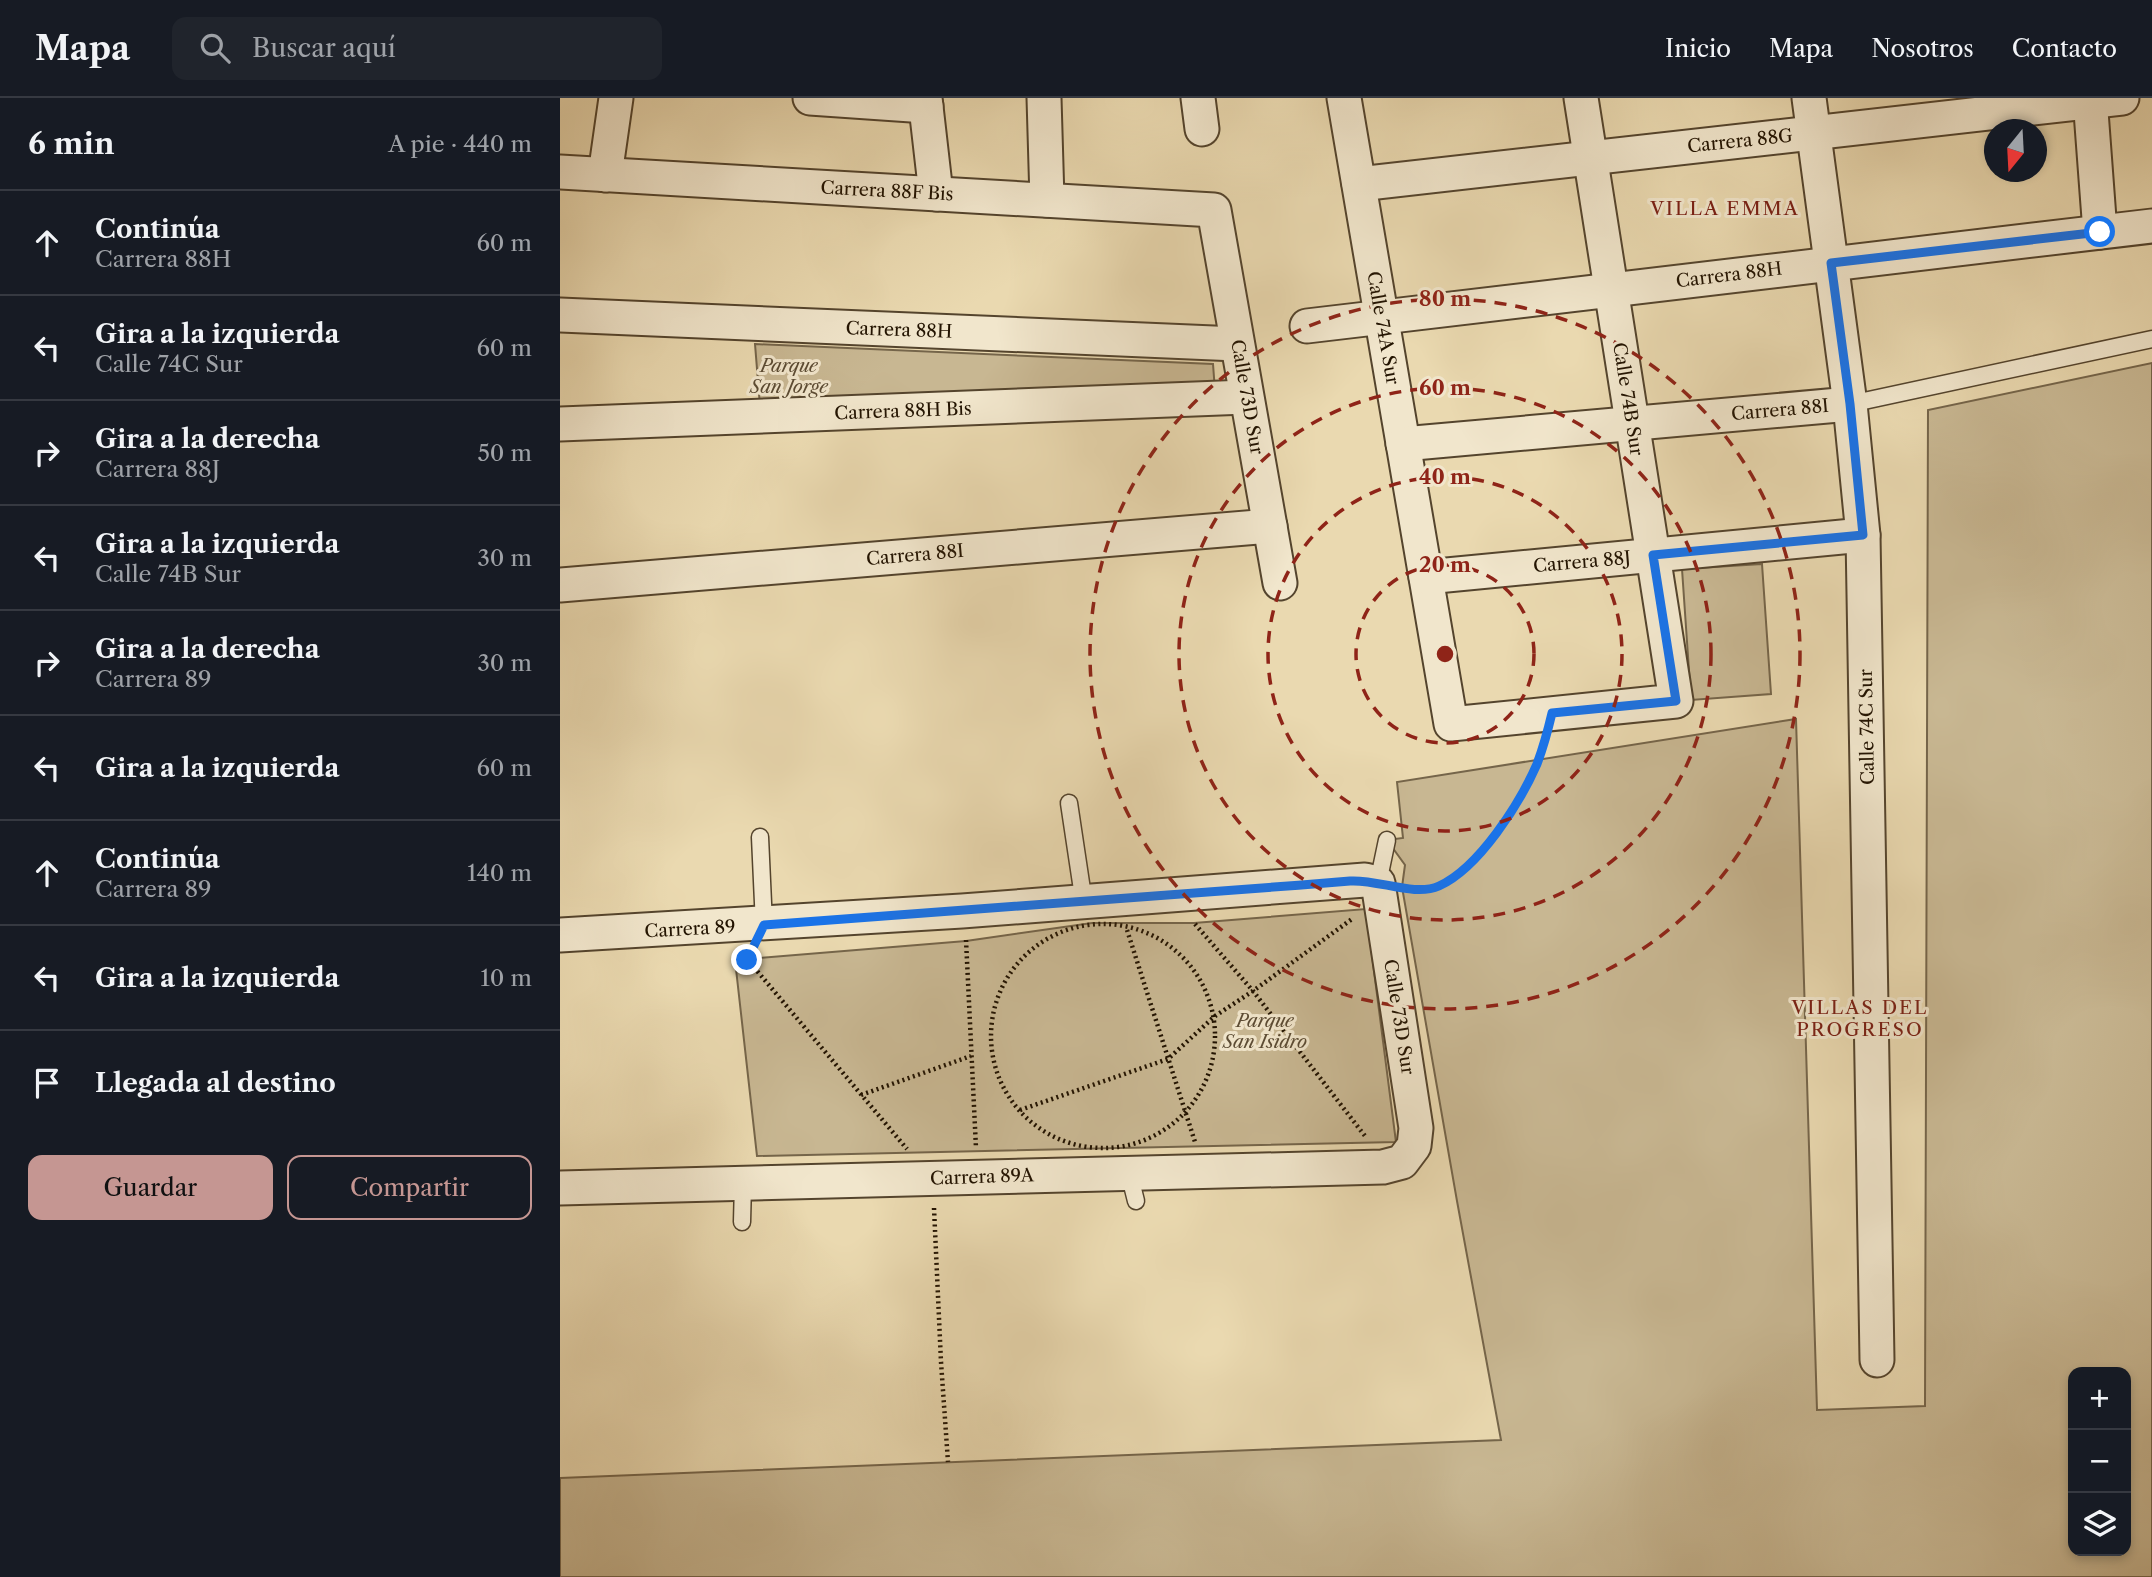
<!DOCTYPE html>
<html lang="es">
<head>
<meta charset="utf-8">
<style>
  body { margin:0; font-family:"Libre Caslon Text",serif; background:#20242c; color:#f1f3f6 }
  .controls { position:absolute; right:21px; bottom:21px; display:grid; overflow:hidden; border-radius:14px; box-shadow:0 4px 10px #0003 }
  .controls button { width:63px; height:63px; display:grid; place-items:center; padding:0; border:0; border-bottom:2px solid #363941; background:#171b24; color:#f1f3f6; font:35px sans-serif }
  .compass { position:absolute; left:1424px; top:21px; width:63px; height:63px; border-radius:50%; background:#171b24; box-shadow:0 4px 10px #0003; rotate:198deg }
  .stop { position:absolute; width:21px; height:21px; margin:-16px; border:5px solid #1a73e8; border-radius:50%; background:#fff }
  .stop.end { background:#1a73e8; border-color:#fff; box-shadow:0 2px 7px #0008 }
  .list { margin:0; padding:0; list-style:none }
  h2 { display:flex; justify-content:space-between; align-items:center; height:91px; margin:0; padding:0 28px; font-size:30px }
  h2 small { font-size:23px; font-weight:400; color:#9ea1a6 }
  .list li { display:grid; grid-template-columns:46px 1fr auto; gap:21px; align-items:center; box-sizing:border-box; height:105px; padding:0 28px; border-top:2px solid #363941 }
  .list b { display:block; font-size:26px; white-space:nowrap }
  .list p { margin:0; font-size:23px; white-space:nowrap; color:#9ea1a6 }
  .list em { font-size:23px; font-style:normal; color:#9ea1a6 }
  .actions { display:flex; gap:14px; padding:21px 28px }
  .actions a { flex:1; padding:16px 0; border:2px solid #c59692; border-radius:14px; text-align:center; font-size:24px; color:#c59692 }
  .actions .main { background:#c59692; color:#111 }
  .icon { flex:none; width:38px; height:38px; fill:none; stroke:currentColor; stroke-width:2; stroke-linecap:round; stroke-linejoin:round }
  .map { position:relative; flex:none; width:1592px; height:1479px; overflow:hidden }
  header { display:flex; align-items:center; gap:42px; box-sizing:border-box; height:98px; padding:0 35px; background:#171b24; border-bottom:2px solid #363941 }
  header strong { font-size:33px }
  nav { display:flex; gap:38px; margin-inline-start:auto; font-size:24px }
  .search { width:490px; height:63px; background:#20242c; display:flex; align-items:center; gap:18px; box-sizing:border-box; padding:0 24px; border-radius:14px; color:#9ea1a6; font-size:26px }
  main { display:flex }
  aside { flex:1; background:#171b24 }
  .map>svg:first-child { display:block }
</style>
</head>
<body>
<header>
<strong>Mapa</strong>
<div class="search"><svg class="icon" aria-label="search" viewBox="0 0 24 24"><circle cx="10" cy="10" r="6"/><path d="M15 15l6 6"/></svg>Buscar aquí</div>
<nav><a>Inicio</a><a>Mapa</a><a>Nosotros</a><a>Contacto</a></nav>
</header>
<main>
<aside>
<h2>6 min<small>A pie · 440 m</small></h2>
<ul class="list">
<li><svg class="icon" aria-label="ahead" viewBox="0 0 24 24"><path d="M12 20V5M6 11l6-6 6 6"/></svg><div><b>Continúa</b><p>Carrera 88H</p></div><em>60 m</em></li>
<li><svg class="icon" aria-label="left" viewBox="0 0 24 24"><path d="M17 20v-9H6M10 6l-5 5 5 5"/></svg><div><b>Gira a la izquierda</b><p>Calle 74C Sur</p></div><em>60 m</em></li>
<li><svg class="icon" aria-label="right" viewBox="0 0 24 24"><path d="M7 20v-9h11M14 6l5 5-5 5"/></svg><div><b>Gira a la derecha</b><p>Carrera 88J</p></div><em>50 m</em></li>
<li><svg class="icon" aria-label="left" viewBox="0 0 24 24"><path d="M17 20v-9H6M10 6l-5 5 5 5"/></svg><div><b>Gira a la izquierda</b><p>Calle 74B Sur</p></div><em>30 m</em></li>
<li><svg class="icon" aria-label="right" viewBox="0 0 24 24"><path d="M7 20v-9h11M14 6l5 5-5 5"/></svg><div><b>Gira a la derecha</b><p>Carrera 89</p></div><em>30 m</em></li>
<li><svg class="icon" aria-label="left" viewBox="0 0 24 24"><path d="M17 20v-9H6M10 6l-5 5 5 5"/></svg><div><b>Gira a la izquierda</b></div><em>60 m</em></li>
<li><svg class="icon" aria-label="ahead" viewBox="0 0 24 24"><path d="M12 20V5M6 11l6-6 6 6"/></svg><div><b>Continúa</b><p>Carrera 89</p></div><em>140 m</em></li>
<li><svg class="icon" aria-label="left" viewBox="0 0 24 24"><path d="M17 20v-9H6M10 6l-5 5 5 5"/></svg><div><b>Gira a la izquierda</b></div><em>10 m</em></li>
<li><svg class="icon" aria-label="arrive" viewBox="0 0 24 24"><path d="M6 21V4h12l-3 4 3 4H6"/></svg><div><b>Llegada al destino</b></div></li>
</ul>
<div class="actions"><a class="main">Guardar</a><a>Compartir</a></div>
</aside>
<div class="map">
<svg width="1592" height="1479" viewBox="0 0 1592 1479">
  <rect width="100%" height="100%" fill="#ead9b0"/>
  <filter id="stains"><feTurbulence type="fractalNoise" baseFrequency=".00286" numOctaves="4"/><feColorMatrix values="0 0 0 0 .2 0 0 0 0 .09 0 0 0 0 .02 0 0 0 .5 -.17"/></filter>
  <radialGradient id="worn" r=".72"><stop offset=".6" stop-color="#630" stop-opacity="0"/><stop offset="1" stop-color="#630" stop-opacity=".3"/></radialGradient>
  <g fill="#c8b792" stroke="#75654a" stroke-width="2" fill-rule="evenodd">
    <path d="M195,246l458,20 2,27 -455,15z"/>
    <path d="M1592,265v1214h-1592v-99l941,-38 -44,-239 -55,-314 3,-22 -18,-25 16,-2 -6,-56 399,-63 21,691 108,-4 3,-996zM1513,1274h53v179h-53z"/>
    <path d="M1202,466l9,130 -80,6 -9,-131z"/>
    <path d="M806,811l30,233 -639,14 -22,-196 231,-19 126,-18h102z"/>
  </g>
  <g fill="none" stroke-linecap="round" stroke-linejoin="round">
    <g stroke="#54442d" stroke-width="19">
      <g id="lane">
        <path d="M1290,306l302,-65"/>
        <path d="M509,705l15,100"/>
        <path d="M200,739l4,88"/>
        <path d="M818,785l9,-43"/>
        <path d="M569,1075l7,28"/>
        <path d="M182,1124l1,-39"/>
      </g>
    </g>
    <g stroke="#54442d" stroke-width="37">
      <g id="street">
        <path d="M250,0l116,8"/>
        <path d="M365,0l11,96"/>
        <path d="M484,0l3,102"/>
        <path d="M638,0l4,31"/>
        <path d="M784,0l107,626 225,-23 -95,-603"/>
        <path d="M1249,0l41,306 13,131 14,825"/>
        <path d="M1530,0l10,134"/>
        <path d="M0,74l654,38 66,373"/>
        <path d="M45,77l11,-77"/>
        <path d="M799,86l763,-86"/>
        <path d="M0,217l677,29"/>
        <path d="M747,228l845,-100"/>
        <path d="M0,326l686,-27"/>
        <path d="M843,346l447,-40"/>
        <path d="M866,479l437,-42"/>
        <path d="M0,487l710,-59"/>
        <path d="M0,837l402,-24 403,-31 13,3 38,245 -2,18 -12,16 -19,5 -823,21"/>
      </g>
    </g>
    <g stroke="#221301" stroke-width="4.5" stroke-dasharray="2 3.5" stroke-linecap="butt">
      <path d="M851,790c9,2 18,2 27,-1 44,-18 91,-98 105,-142"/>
      <circle cx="543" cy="938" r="112"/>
      <path d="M635,826l58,67 112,145"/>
      <path d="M567,832l68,212"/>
      <path d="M406,842l10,208"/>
      <path d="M190,856l-3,5 160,190"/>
      <path d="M301,997l110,-39"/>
      <path d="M460,1012l148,-51 47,-43 38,-25 99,-72"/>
      <path d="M374,1110l7,154 7,100"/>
    </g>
    <use href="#lane" stroke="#f1e6cc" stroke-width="16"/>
    <use href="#street" stroke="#f1e6cc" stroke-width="33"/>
  </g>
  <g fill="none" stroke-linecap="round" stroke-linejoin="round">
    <path stroke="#1a73e8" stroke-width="9" d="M187,862l17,-35c196,-13 391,-28 586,-44 28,-2 64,16 89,5 40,-18 81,-83 98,-122 6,-16 11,-34 15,-51l124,-12 -23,-146 210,-20 -13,-131 -19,-141 269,-31"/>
  </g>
  <g fill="none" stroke="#8f2418" stroke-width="3.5" stroke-dasharray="12 9">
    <circle cx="885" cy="556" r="89"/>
    <circle cx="885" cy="556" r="177"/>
    <circle cx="885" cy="556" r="266"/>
    <circle cx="885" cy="556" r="355"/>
  </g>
  <g text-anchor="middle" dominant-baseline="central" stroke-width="6" stroke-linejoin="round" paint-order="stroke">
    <g font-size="18" fill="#221301" stroke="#f1e6cc">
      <text transform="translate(1180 43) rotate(-6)">Carrera 88G</text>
      <text transform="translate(327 93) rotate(3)">Carrera 88F Bis</text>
      <text transform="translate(1169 177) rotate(-7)">Carrera 88H</text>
      <text transform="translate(823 230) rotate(80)">Calle 74A Sur</text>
      <text transform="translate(339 232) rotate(2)">Carrera 88H</text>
      <text transform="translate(687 299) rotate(80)">Calle 73D Sur</text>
      <text transform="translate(1068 301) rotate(81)">Calle 74B Sur</text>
      <text transform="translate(1220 312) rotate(-5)">Carrera 88I</text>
      <text transform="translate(343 313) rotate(-2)">Carrera 88H Bis</text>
      <text transform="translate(355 457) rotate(-5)">Carrera 88I</text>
      <text transform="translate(1022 464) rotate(-5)">Carrera 88J</text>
      <text transform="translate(1307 629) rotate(-91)">Calle 74C Sur</text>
      <text transform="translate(130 831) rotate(-3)">Carrera 89</text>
      <text transform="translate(839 919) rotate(81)">Calle 73D Sur</text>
      <text transform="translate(422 1079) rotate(-2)">Carrera 89A</text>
    </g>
    <g font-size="18" font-style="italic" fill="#5c4c34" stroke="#f1e6cc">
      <text x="229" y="268">Parque<tspan x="229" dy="21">San Jorge</tspan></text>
      <text x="705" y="923">Parque<tspan x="705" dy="21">San Isidro</tspan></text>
    </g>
    <g font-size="19" letter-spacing="2" fill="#7a1f14" stroke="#f1e6cc">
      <text x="1165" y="110">VILLA EMMA</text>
      <text x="1300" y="909">VILLAS DEL<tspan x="1300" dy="22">PROGRESO</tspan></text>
    </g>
  </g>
  <circle cx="885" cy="556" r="10" fill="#8f2418" stroke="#f1e6cc" stroke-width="3.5"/>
  <g font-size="21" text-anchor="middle" font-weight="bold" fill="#8f2418" stroke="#f1e6cc" stroke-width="6" stroke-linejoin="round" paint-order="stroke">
    <text x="885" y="208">80 m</text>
    <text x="885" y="297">60 m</text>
    <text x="885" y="386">40 m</text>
    <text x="885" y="474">20 m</text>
  </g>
  <rect width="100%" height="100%" filter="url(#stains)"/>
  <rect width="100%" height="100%" fill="url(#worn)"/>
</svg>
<div class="controls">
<button>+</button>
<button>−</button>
<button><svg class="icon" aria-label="layers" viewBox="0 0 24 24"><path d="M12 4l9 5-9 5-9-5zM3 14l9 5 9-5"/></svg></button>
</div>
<svg class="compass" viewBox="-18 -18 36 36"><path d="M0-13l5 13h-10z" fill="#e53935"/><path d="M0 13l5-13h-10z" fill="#9ea1a6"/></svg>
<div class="stop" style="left:1540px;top:134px"></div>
<div class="stop end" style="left:187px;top:862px"></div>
</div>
</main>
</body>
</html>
